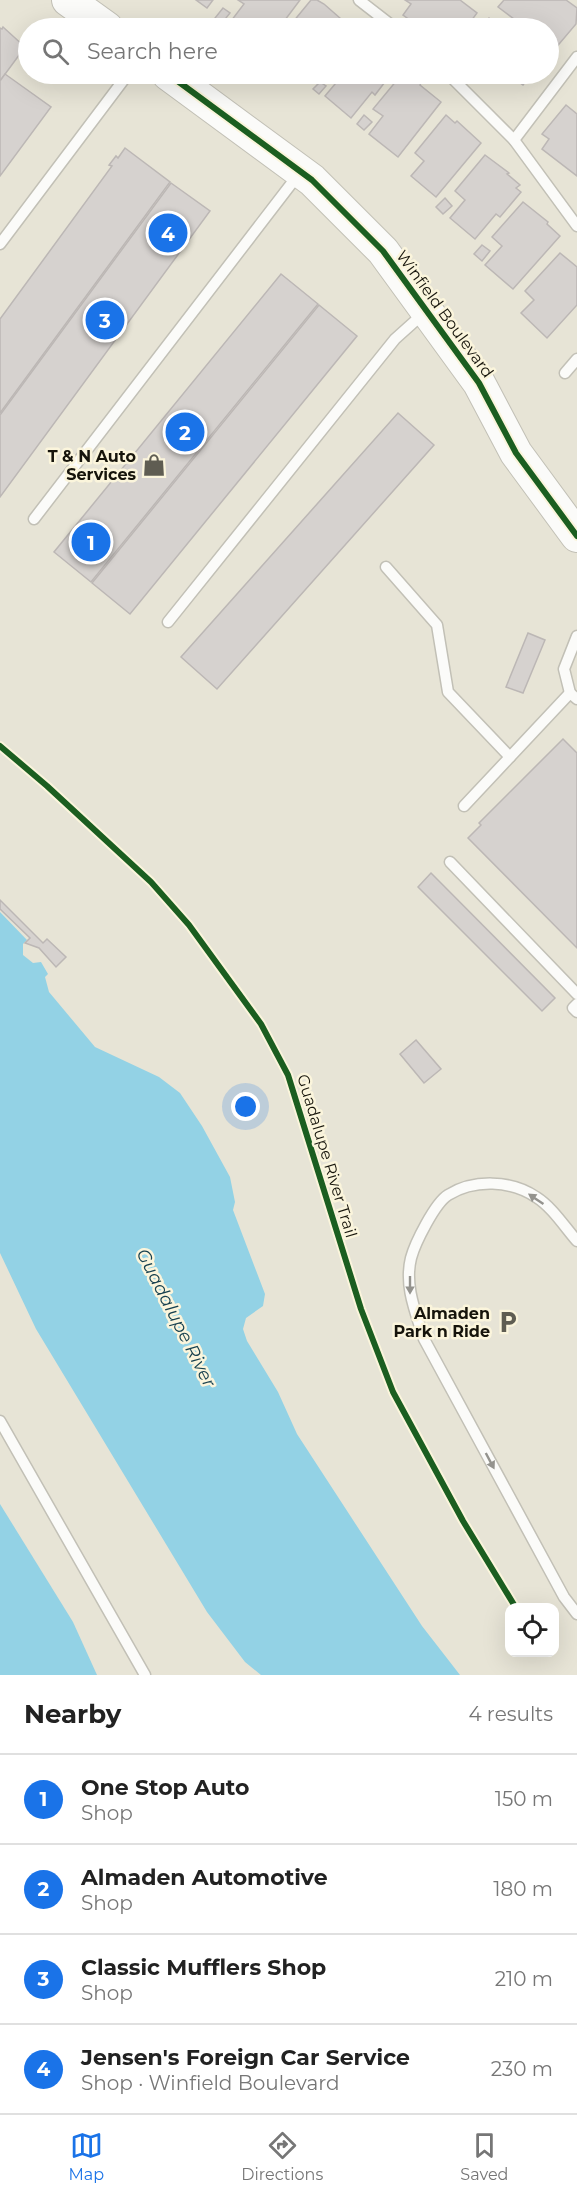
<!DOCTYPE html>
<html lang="en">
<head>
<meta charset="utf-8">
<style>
  body { margin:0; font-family:Montserrat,sans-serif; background:#f6f6f6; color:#222 }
  .controls { position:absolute; right:18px; bottom:18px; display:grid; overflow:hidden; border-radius:12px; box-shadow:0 6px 24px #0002 }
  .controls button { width:54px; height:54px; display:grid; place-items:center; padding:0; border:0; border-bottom:2px solid #e0e0e0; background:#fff; color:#222; font:30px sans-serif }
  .you { position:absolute; left:246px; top:1107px; width:21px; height:21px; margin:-15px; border:4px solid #fff; border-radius:50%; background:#1a73e8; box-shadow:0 0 0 9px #1a73e833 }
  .badge { display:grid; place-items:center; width:39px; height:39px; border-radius:50%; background:#1a73e8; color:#fff; font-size:20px; font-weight:700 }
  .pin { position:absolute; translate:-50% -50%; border:3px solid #fff; box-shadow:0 2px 6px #0006 }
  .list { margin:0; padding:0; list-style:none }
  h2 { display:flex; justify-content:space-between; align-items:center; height:78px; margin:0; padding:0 24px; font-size:26px }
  h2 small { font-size:20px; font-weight:400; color:#767676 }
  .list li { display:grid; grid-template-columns:39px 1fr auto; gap:18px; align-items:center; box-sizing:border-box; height:90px; padding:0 24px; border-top:2px solid #e0e0e0 }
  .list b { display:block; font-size:22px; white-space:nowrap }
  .list p { margin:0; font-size:20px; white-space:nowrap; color:#767676 }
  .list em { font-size:20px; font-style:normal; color:#767676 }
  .icon { flex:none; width:33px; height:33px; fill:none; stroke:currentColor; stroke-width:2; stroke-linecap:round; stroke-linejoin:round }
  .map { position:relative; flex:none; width:577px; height:1675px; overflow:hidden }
  .search { position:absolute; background:#fff; box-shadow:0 6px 24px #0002; left:18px; right:18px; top:18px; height:66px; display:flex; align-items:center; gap:15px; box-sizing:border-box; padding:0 21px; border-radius:33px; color:#767676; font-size:22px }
  .sheet { height:438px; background:#fff }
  nav { display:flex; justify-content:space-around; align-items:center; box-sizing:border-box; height:84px; border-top:2px solid #e0e0e0; background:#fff; font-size:16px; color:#767676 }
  nav a { display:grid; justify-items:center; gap:3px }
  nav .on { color:#1a73e8 }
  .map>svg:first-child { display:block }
</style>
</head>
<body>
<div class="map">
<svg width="577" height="1675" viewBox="0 0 577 1675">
  <rect width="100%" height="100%" fill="#e7e4d6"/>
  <g fill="#93d2e5">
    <path d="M0,912l27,28 -4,4v11l10,8 8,-1 7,12 -3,3 4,15 46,55 64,30 21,16 22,33 28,51 5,25 -2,8 32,84 -2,12 -17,12 -3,11 4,12 31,51 19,42 125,192 38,49h-199l-16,-13 -38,-50 -171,-283 -36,-76z"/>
    <path d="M0,1504l73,118 24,53h-97z"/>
  </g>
  <g fill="#d6d2cf" stroke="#bcb7b5" stroke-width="1.5">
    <path d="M196,0h17l-6,8z"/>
    <path d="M238,0h62l-21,28h-46l-5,-3 16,-21z"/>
    <path d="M311,0h6l7,4 25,22 -2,2h-59z"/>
    <path d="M405,0h55l17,13 -11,15h-45l-18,-13 8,-11z"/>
    <path d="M504,0h62l11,8 -1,16 -22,26 -6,-4v-18h-22l-28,-21z"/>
    <path d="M223,8l7,5 -8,10 -7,-5z"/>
    <path d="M489,18l7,6 -4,4h-6l-3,-2z"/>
    <path d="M3,27l22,20 -25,34v-53l2,1z"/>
    <path d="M5,74l46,33 -51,69v-95z"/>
    <path d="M336,74h55l-16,21 -3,-3 -21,26 -26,-22 16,-19z"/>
    <path d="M402,74l10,6 2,-2 7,5 -1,2 21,17 -43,55 -29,-23 14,-18 -10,-7z"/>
    <path d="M489,74h47l-5,6 -3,-2 -5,7 -14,-10 -6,8z"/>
    <path d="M320,82l6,4 -7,8 -6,-5z"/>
    <path d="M566,105l11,9v62l-35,-27 7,-10 -7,-5z"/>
    <path d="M364,115l8,7 -8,8 -7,-6z"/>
    <path d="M446,115l9,8 2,-2 24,22 -45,54 -25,-21 13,-15 -9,-8z"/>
    <path d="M125,148l45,34 -170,231v-94l112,-153 -3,-1 7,-9 2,2z"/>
    <path d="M485,155l24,18 -2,1 13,11 -4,3 5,4 -21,25 -4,-3 -21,25 -25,-21 15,-18 -10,-9z"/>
    <path d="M171,183l39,28 -210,286v-82z"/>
    <path d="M445,198l7,8 -9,8 -7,-7z"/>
    <path d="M523,202l25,20 -1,2 13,12 -47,53 -28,-24 17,-19 -10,-9z"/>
    <path d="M482,245l8,6 -8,10 -8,-7z"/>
    <path d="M560,253l17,14v38l-30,33 -26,-25 13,-13 -9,-9z"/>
    <path d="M281,274l37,30 -227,278 -37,-30z"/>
    <path d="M319,305l38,31 -227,278 -38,-31z"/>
    <path d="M398,413l36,32 -217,244 -36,-32z"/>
    <path d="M528,633l17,7 -22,53 -17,-6z"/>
    <path d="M563,739l14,14v195l-109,-110 13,-13 -2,-2z"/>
    <path d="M431,873l124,125 -13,13 -124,-124z"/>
    <path d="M0,900l43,43 4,-4 19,18 -10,10 -17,-19 -14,-5 5,-5 -30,-29z"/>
    <path d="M416,1040l25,29 -17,14 -24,-29z"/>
  </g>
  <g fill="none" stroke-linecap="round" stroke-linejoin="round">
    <g stroke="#c2c0b6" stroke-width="13">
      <g id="lane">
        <path d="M359,0l36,28"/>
        <path d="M448,74l66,66 63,86"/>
        <path d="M514,140l63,-83"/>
        <path d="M0,244l128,-170"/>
        <path d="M565,373l12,-14"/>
        <path d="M34,519l264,-344"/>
        <path d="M386,567l51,58 11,67 62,65"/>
        <path d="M168,622l227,-283 29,-26"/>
        <path d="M570,693l-6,-24 13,-33"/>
        <path d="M464,806l106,-113 7,6"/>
        <path d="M450,862l127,132"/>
        <path d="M577,1004l-4,4 4,4"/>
        <path d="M577,1241c-13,-15 -25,-34 -41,-44 -25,-17 -62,-18 -88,-2 -13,8 -33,48 -37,63 -7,28 5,55 13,81l140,258 13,17"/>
        <path d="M0,1421l145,254"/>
      </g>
    </g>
    <g stroke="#c2c0b6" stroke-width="34">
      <g id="secondary">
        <path d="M68,0l39,28"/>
        <path d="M168,74l144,106 71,71 96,132 37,70 61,83"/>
      </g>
    </g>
    <use href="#lane" stroke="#fbfbf9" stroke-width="10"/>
    <use href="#secondary" stroke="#fbfbf9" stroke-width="32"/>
    <g stroke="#fbf5dc" stroke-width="10">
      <g id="cycleway">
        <path d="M168,74l144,106 71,71 96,132 37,70 61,83"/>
        <path d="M0,746l47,40 104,96 38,43 72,99 27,51 73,234 32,83 70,129 53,87"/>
      </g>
    </g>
    <use href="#cycleway" stroke="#1b5e20" stroke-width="6"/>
  </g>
  <defs><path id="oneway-solid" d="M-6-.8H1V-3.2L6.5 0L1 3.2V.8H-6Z" transform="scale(1.5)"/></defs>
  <g fill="#94938e">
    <use href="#oneway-solid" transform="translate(536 1199) rotate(-146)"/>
    <use href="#oneway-solid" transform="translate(410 1285) rotate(90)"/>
    <use href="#oneway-solid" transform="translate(490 1461) rotate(62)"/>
  </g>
  <defs>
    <g id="shop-bare" transform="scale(1.8)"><path d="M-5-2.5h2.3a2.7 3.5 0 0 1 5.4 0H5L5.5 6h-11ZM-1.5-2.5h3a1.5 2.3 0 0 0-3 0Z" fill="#5f5d52" stroke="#fbf5dc" stroke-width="2.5" paint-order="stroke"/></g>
    <g id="parking-bare" transform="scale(1.8)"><path d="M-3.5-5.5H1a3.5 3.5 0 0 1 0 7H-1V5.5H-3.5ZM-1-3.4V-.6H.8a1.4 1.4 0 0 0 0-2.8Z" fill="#5f5d52" stroke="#fbf5dc" stroke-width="2.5" paint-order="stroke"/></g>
  </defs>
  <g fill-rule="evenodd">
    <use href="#shop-bare" x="154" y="465"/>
    <use href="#parking-bare" x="508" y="1322"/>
  </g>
  <g text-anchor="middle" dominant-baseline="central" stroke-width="5" stroke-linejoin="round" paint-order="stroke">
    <g font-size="16" fill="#16140b" stroke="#fbf5dc">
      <text transform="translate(445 314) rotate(54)">Winfield Boulevard</text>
      <text transform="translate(327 1156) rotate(73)">Guadalupe River Trail</text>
    </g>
    <g font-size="16" font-weight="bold" fill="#16140b" stroke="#fbf5dc" text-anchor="end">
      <text x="136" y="456">T &amp; N Auto<tspan x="136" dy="18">Services</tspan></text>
      <text x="490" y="1313">Almaden<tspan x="490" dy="18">Park n Ride</tspan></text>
    </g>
    <g font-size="18" font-style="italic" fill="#17414f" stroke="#fbf5dc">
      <text transform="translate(176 1318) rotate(63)">Guadalupe River</text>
    </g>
  </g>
</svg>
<div class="controls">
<button><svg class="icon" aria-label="locate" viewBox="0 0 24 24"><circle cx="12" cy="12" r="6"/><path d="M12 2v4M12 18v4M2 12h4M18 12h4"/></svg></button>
</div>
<div class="you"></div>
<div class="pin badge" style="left:91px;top:542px">1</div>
<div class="pin badge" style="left:185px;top:432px">2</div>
<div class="pin badge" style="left:105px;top:320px">3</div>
<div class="pin badge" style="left:168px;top:233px">4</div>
<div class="search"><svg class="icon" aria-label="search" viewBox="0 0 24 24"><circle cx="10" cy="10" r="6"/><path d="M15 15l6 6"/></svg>Search here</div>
</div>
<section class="sheet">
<h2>Nearby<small>4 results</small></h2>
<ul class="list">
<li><span class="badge">1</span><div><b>One Stop Auto</b><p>Shop</p></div><em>150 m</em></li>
<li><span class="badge">2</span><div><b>Almaden Automotive</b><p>Shop</p></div><em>180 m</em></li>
<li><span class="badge">3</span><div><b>Classic Mufflers Shop</b><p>Shop</p></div><em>210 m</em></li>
<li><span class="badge">4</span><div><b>Jensen's Foreign Car Service</b><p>Shop · Winfield Boulevard</p></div><em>230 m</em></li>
</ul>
</section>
<nav>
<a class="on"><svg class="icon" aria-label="map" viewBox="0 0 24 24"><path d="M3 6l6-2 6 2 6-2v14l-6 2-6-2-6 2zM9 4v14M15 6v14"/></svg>Map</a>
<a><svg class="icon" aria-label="directions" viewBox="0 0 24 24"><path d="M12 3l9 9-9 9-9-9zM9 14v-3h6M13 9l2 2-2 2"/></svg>Directions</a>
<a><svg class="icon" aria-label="saved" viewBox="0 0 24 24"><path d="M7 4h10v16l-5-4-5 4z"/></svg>Saved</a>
</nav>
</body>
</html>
